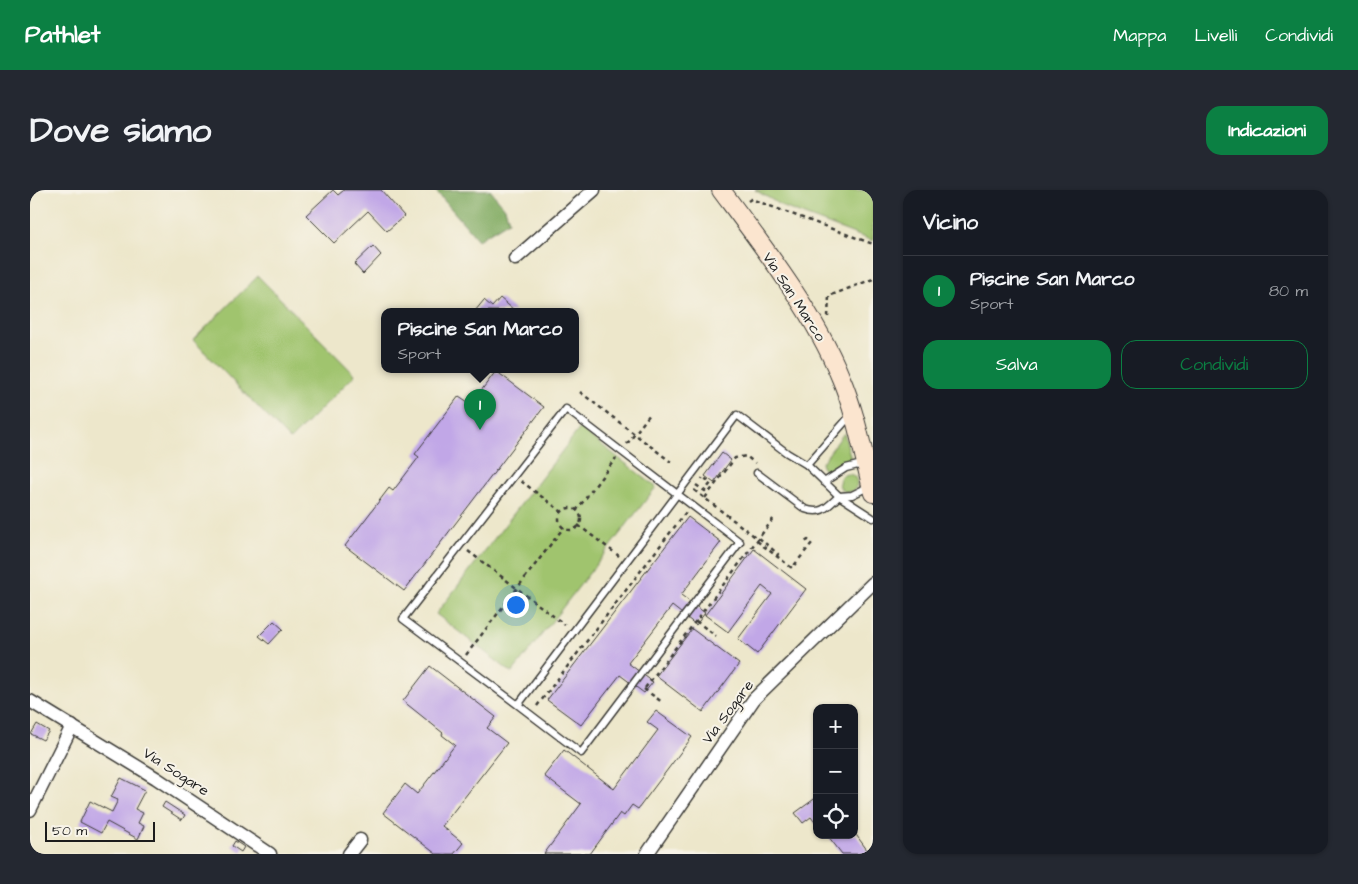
<!DOCTYPE html>
<html lang="it">
<head>
<meta charset="utf-8">
<style>
  body { margin:0; font-family:"Architects Daughter",sans-serif; background:#242831; color:#f1f3f6 }
  .controls { position:absolute; right:15px; bottom:15px; display:grid; overflow:hidden; border-radius:10px; box-shadow:0 1px 4px #0004 }
  .controls button { width:45px; height:45px; display:grid; place-items:center; padding:0; border:0; border-bottom:1px solid #363941; background:#171b24; color:#f1f3f6; font:25px sans-serif }
  .scale { position:absolute; left:15px; bottom:12px; width:110px; box-sizing:border-box; padding-left:5px; border:2px solid #1c1c1c; border-top:0; font-size:14px; line-height:18px; white-space:nowrap; color:#1c1c1c; -webkit-text-stroke:4px #f7f3e8; paint-order:stroke }
  .you { position:absolute; left:485px; top:414px; width:18px; height:18px; margin:-12px; border:4px solid #fff; border-radius:50%; background:#1a73e8; box-shadow:0 0 0 8px #1a73e833 }
  .badge { display:grid; place-items:center; width:32px; height:32px; border-radius:50%; background:#0b8043; color:#fff; font-size:16px; font-weight:700 }
  .pin { position:absolute; translate:-50% -41px; filter:drop-shadow(0 1px 2px #0008) }
  .pin::after { content:''; position:absolute; top:26px; width:18px; height:15px; background:inherit; clip-path:polygon(0 0,100% 0,50% 100%) }
  .popup { position:absolute; left:351px; top:118px; width:198px; height:65px; box-sizing:border-box; display:grid; place-content:center; border-radius:10px; background:#171b24; filter:drop-shadow(0 1px 4px #0005); font-size:16px; white-space:nowrap; color:#9ea1a6 }
  .popup b { font-size:19px; color:#f1f3f6 }
  .popup::after { content:''; position:absolute; left:50%; top:100%; margin-left:-10px; border:10px solid transparent; border-top-color:#171b24 }
  .list { margin:0; padding:0; list-style:none }
  h2 { display:flex; justify-content:space-between; align-items:center; height:65px; margin:0; padding:0 20px; font-size:21px }
  h2 small { font-size:16px; font-weight:400; color:#9ea1a6 }
  .list li { display:grid; grid-template-columns:32px 1fr auto; gap:15px; align-items:center; box-sizing:border-box; height:70px; padding:0 20px; border-top:1px solid #363941 }
  .list b { display:block; font-size:19px; white-space:nowrap }
  .list p { margin:0; font-size:16px; white-space:nowrap; color:#9ea1a6 }
  .list em { font-size:16px; font-style:normal; color:#9ea1a6 }
  .actions { display:flex; gap:10px; padding:15px 20px }
  .actions a { flex:1; padding:11px 0; border:1px solid #0b8043; border-radius:15px; text-align:center; font-size:18px; color:#0b8043 }
  .actions .main { background:#0b8043; color:#fff }
  .icon { flex:none; width:28px; height:28px; fill:none; stroke:currentColor; stroke-width:2; stroke-linecap:round; stroke-linejoin:round }
  .map { position:relative; flex:none; width:843px; height:664px; overflow:hidden; border-radius:15px }
  header { display:flex; align-items:center; gap:30px; box-sizing:border-box; height:70px; padding:0 25px; background:#0b8043; color:#fff }
  header strong { font-size:24px }
  nav { display:flex; gap:28px; margin-inline-start:auto; font-size:18px }
  .intro { display:flex; align-items:center; justify-content:space-between; box-sizing:border-box; height:120px; padding:0 30px }
  h1 { margin:0; font-size:35px }
  .button { padding:12px 22px; border-radius:15px; background:#0b8043; color:#fff; font-size:18px; font-weight:700 }
  main { display:flex; gap:30px; padding:0 30px }
  aside { flex:1; background:#171b24; border-radius:15px; box-shadow:0 1px 4px #0004 }
  .map>svg:first-child { display:block }
</style>
</head>
<body>
<header>
<strong>Pathlet</strong>
<nav><a>Mappa</a><a>Livelli</a><a>Condividi</a></nav>
</header>
<div class="intro"><h1>Dove siamo</h1><a class="button">Indicazioni</a></div>
<main>
<div class="map">
<svg width="843" height="664" viewBox="0 0 843 664">
  <rect width="100%" height="100%" fill="#f7f3e8"/>
  <filter id="ink" filterUnits="userSpaceOnUse"><feTurbulence type="fractalNoise" baseFrequency=".02" numOctaves="2"/><feDisplacementMap in="SourceGraphic" scale="10" xChannelSelector="R" yChannelSelector="G"/><feConvolveMatrix kernelMatrix="1 2 1 2 8 2 1 2 1" color-interpolation-filters="sRGB"/></filter>
  <filter id="wash" filterUnits="userSpaceOnUse"><feTurbulence type="fractalNoise" baseFrequency=".0096" numOctaves="4" result="noise"/><feDisplacementMap in="SourceGraphic" scale="20" xChannelSelector="R" yChannelSelector="G"/><feGaussianBlur stdDeviation="1.12" result="paint"/><feColorMatrix in="noise" values="0 0 0 0 0 0 0 0 0 0 0 0 0 0 0 0 0 1.4 0 .05"/><feComposite in="paint" operator="in"/></filter>
  <g filter="url(#wash)">
    <rect width="100%" height="100%" fill="#ede7cb"/>
    <g fill="#a0c46e" stroke="#5e7045">
      <path d="M725,0h118v51l-87,-33z"/>
      <path d="M228,86l97,99 -65,65 -97,-100z"/>
      <path d="M550,238l76,59 -144,186 -76,-59z"/>
      <path d="M814,243l7,26 -23,11h-4l-3,-6z"/>
      <circle cx="818" cy="293" r="9"/>
    </g>
    <path fill="#80aa61" stroke="#4e633e" d="M405,0h55l15,18 4,13 -31,19z"/>
    <g id="blocks">
      <g fill="#c1a7e7">
        <path d="M303,0l5,5 6,-5h37l23,26 -17,15 -19,-20 -34,32 -28,-28z"/>
        <path d="M343,56l8,9 -18,19 -9,-10z"/>
        <path d="M470,108l14,12 -1,1h-38l9,-11 8,7z"/>
        <path d="M466,181l48,36 -140,184 -59,-45 44,-58 4,3 26,-34 -4,-3 44,-58 12,8z"/>
        <path d="M692,263l9,7 -17,23 -9,-7z"/>
        <path d="M658,327l33,25 -40,53 24,18 -9,12 -24,-19 -44,57 25,19 -9,11 -24,-18 -39,50 -34,-25z"/>
        <path d="M724,359l52,40 -49,65 -19,-15 34,-45 -10,-8 -34,46 -23,-17z"/>
        <path d="M244,431l9,8 -14,15 -10,-8z"/>
        <path d="M662,439l47,35 -36,48 -47,-36z"/>
        <path d="M400,476l66,51 -9,11 20,15 -65,83 21,17 -9,11h-18l-53,-41 22,-29 12,10 38,-49 -13,-10 1,-2 -40,-32z"/>
        <path d="M626,521l36,26 -54,72 -6,-4 -8,11 -4,-3 -30,41h-46l37,-50 -37,-28 20,-26 50,39 44,-59 -11,-8z"/>
        <path d="M7,534l12,7 -6,9 -12,-6z"/>
        <path d="M91,588l24,12 -10,19 8,4 -5,10 6,3 -6,13 -31,-17 -6,11 -21,-11 10,-21 22,11 6,-12 -7,-3z"/>
        <path d="M787,607v28l-6,-8 -8,6 -8,-10z"/>
        <path d="M135,612l20,13 -3,5 -20,-13z"/>
        <path d="M824,642l16,22h-28l-14,-18 26,-1z"/>
        <path d="M205,651l9,6 -3,5 -9,-6z"/>
      </g>
    </g>
  </g>
  <g filter="url(#ink)">
    <use href="#blocks" fill-opacity="0" stroke="#3b3a36" stroke-width="1"/>
    <g fill="none" stroke-linecap="round" stroke-linejoin="round">
      <g stroke="#3b3a36" stroke-width="9">
        <g id="service">
          <path d="M777,275l43,-49"/>
          <path d="M727,283l48,36c17,6 22,-2 34,-13l13,-1 12,-6 2,-7"/>
          <path d="M794,292l22,-14 12,-3 5,5"/>
          <path d="M488,515l63,48 159,-211c-58,-45 -116,-89 -174,-133l-163,210 115,86c73,-97 146,-193 219,-290l50,38 20,12 32,31 34,22"/>
        </g>
      </g>
      <g stroke="#3b3a36" stroke-width="15">
        <g id="minor">
          <path d="M485,69l79,-69"/>
          <path d="M0,511l126,77 114,76"/>
          <path d="M0,620l42,-84"/>
          <path d="M319,664l11,-14"/>
          <path d="M617,664l107,-155 119,-116"/>
        </g>
      </g>
      <g stroke="#3b3a36" stroke-width="20">
        <path id="secondary" d="M691,0c41,55 93,122 119,186 16,37 23,77 33,117"/>
      </g>
      <g stroke="#3b3a36" stroke-width="2.5" stroke-dasharray="4 4" stroke-linecap="butt">
        <path d="M718,11l3,-2 122,45"/>
        <path d="M798,127l1,-21 44,-17"/>
        <path d="M550,202l91,70"/>
        <path d="M597,254l23,-30"/>
        <path d="M491,291l41,31"/>
        <path d="M666,295l9,6 6,-8 -8,-6 -1,2"/>
        <path d="M664,300l64,49"/>
        <path d="M675,308l30,-40 11,-2 9,7"/>
        <circle cx="540" cy="329" r="11"/>
        <path d="M546,321l40,-53"/>
        <path d="M548,335l41,31"/>
        <path d="M729,348l19,16 -1,2"/>
        <path d="M727,351l35,27 20,-25 -4,-3 -3,2"/>
        <path d="M438,361l97,74"/>
        <path d="M666,431l20,15"/>
        <path d="M436,465l98,-128"/>
        <path d="M615,498l129,-170"/>
        <path d="M614,499l18,13"/>
        <path d="M507,516l149,-194"/>
      </g>
      <use href="#service" stroke="#fff" stroke-width="6"/>
      <use href="#minor" stroke="#fff" stroke-width="12"/>
      <use href="#secondary" stroke="#fbe5cf" stroke-width="18"/>
    </g>
  </g>
  <g text-anchor="middle" dominant-baseline="central" stroke-width="4" stroke-linejoin="round" paint-order="stroke">
    <g font-size="15" fill="#1c1c1c" stroke="#f7f3e8">
      <text transform="translate(764 107) rotate(57)">Via San Marco</text>
      <text transform="translate(698 522) rotate(-53)">Via Sogare</text>
      <text transform="translate(146 582) rotate(33)">Via Sogare</text>
    </g>
  </g>
</svg>
<div class="controls">
<button>+</button>
<button>−</button>
<button><svg class="icon" aria-label="locate" viewBox="0 0 24 24"><circle cx="12" cy="12" r="6"/><path d="M12 2v4M12 18v4M2 12h4M18 12h4"/></svg></button>
</div>
<div class="scale">50 m</div>
<div class="you"></div>
<div class="pin badge" style="left:450px;top:240px">1</div>
<div class="popup"><b>Piscine San Marco</b>Sport</div>
</div>
<aside>
<h2>Vicino<small></small></h2>
<ul class="list">
<li><span class="badge">1</span><div><b>Piscine San Marco</b><p>Sport</p></div><em>80 m</em></li>
</ul>
<div class="actions"><a class="main">Salva</a><a>Condividi</a></div>
</aside>
</main>
</body>
</html>
